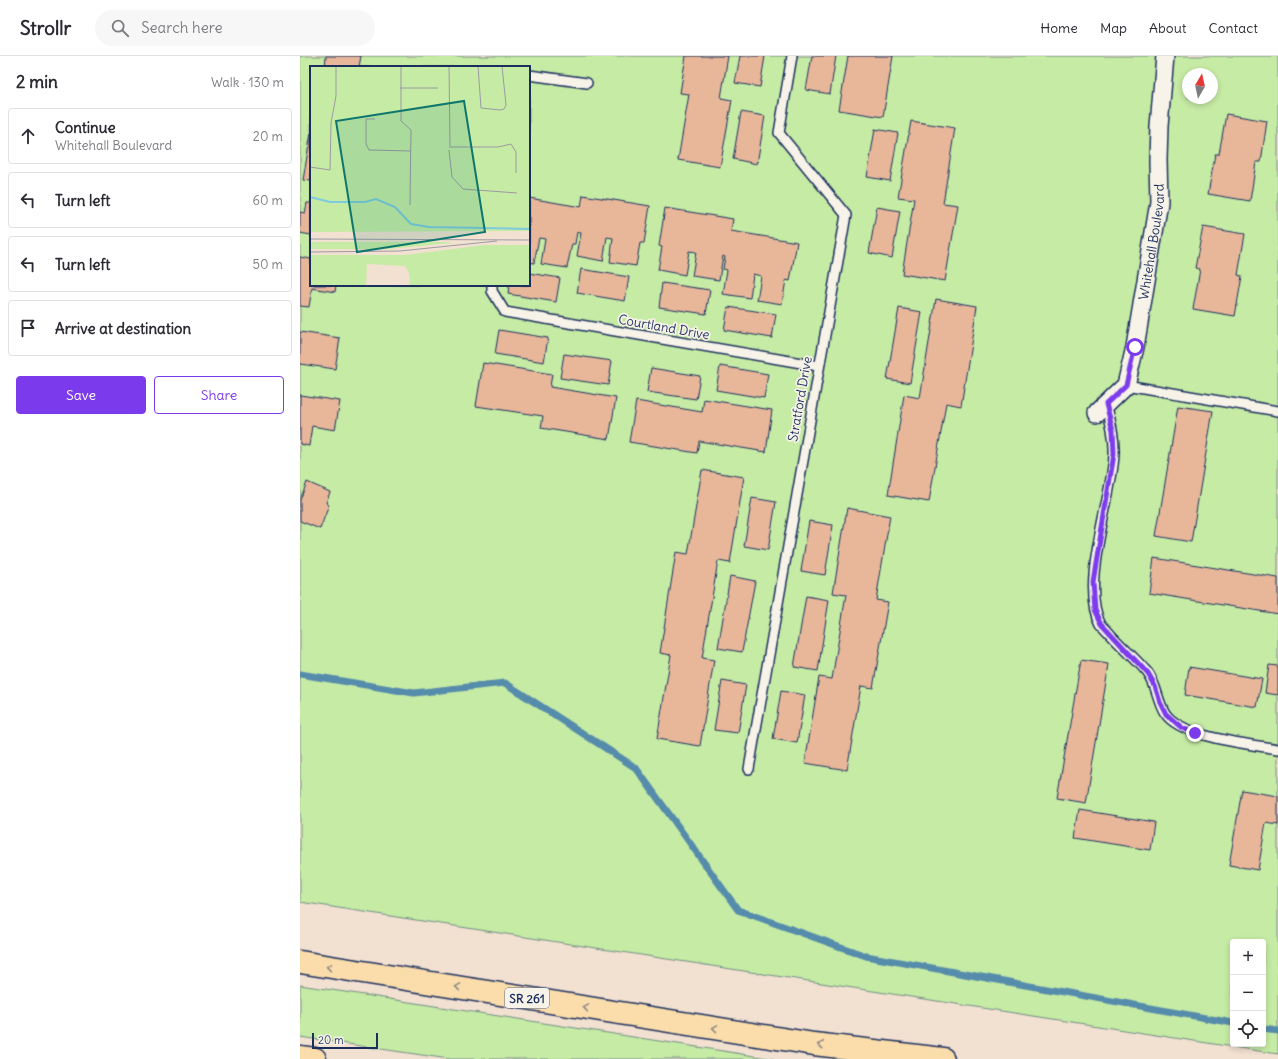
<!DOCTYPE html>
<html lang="en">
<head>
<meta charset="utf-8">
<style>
  body { margin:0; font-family:Delius,sans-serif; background:#f7f7f7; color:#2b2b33 }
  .controls { position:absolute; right:12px; bottom:12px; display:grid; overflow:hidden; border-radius:4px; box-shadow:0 2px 6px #0003 }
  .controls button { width:36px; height:36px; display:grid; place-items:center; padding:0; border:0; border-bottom:1px solid #e1e1e2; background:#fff; color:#2b2b33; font:20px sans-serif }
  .compass { position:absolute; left:882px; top:12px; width:36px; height:36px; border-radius:50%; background:#fff; box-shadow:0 2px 6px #0003; rotate:9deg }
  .scale { position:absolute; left:12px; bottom:10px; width:66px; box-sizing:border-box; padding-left:4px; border:2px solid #1b2f5e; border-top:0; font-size:11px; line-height:14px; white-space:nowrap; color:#1b2f5e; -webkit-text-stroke:3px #f7f3e8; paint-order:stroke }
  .stop { position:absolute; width:12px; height:12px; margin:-9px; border:3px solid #7c3aed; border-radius:50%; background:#fff }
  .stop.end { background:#7c3aed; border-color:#fff; box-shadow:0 1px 4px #0008 }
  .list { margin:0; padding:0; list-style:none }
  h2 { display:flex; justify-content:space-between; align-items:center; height:52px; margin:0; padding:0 16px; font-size:17px }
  h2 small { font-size:13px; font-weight:400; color:#7c7c81 }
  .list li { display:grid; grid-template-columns:26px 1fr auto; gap:12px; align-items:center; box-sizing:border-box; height:56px; margin:0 8px 8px; padding:0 8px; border:1px solid #e1e1e2; border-radius:4px }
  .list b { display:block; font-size:15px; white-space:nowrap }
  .list p { margin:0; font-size:13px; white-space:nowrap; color:#7c7c81 }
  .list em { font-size:13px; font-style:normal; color:#7c7c81 }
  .actions { display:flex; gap:8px; padding:12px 16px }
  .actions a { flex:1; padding:9px 0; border:1px solid #7c3aed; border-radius:4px; text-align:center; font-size:14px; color:#7c3aed }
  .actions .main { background:#7c3aed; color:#fff }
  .icon { flex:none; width:22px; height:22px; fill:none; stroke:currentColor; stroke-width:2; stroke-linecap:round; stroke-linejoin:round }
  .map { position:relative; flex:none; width:978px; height:1003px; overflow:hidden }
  header { display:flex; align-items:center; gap:24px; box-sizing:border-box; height:56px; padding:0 20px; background:#fff; border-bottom:1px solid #e1e1e2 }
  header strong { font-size:19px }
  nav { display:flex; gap:22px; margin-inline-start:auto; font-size:14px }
  .search { width:280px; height:36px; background:#f7f7f7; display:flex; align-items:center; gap:10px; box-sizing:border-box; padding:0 14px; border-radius:22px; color:#7c7c81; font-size:15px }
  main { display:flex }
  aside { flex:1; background:#fff }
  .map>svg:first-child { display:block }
</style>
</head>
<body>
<header>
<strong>Strollr</strong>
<div class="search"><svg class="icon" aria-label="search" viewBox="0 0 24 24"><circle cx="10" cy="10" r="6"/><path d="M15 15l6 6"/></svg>Search here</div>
<nav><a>Home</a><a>Map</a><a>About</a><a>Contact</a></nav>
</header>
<main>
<aside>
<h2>2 min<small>Walk · 130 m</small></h2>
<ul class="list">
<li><svg class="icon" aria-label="ahead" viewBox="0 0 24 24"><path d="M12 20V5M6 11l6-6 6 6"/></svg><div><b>Continue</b><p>Whitehall Boulevard</p></div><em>20 m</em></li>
<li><svg class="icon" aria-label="left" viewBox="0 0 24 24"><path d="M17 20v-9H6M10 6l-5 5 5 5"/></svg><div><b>Turn left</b></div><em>60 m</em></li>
<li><svg class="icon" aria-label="left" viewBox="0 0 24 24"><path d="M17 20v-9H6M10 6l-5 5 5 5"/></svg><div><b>Turn left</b></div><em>50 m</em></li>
<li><svg class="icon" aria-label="arrive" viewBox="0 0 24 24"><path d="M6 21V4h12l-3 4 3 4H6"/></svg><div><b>Arrive at destination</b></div></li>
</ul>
<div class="actions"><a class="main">Save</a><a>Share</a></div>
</aside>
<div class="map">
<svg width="978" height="1003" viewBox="0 0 978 1003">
  <rect width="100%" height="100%" fill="#f2e1d1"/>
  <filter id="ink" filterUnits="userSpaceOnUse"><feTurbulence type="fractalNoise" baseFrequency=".025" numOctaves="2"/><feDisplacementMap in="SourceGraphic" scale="8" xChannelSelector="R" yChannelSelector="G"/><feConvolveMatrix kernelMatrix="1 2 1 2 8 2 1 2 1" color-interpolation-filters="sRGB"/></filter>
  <g filter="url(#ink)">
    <g fill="#c6eba5" stroke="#708d82" fill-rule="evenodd">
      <path d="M0,0h978v998l-978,-152zM11,11h218v218h-218zM888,18h24v24h-24zM933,886h30v102h-30z"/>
      <path d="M0,929l32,5 442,69h-325l-149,-22z"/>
    </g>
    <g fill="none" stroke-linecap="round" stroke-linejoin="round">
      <g stroke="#568cab" stroke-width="7">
        <path d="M0,618l114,19 91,-10 131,85 102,142 128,46 367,67"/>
        <path d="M963,973l15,2"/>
      </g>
    </g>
    <g fill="#e8b79a" stroke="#1b2f5e">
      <path d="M26,0h35l-2,11h-34z"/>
      <path d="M386,0h42l-7,42 11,2 -12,67 -42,-7 11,-66 -9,-1z"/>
      <path d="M440,0h25l-5,31 -25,-4z"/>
      <path d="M512,0h24l-6,38 -24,-4z"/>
      <path d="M548,0h45l-10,61 -44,-7z"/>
      <path d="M441,56l24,4 -8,48 -24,-5z"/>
      <path d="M926,58l41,7 -6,41h-5l-6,39 -42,-7 7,-40h4z"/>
      <path d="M611,65l44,7 -12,75 15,2 -13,76 -43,-7 12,-75 -16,-2z"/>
      <path d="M575,73l23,4 -8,48 -23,-4z"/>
      <path d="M11,77v48l-8,-1z"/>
      <path d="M283,139l67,11 -6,37h-4l-4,23 -26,-4 3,-24 -6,-1 -4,24 -26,-5 4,-23 -4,-1 -2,12h-3l-5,24 -26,-4 4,-25 -6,-1 -5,25 -5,-1v-64l52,9z"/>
      <path d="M7,147h4v32l-11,-2v-21l5,1z"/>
      <path d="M577,151l23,4 -8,47 -23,-5z"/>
      <path d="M365,152l68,11 -2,12 66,11 -7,39 -4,-1 -4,24 -25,-4 4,-24 -8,-2 -3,24 -27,-4 4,-24 -4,-1 2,-12 -2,-1 -4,24 -27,-4 4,-24 -7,-1 -4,24 -27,-5 4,-23 -3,-1z"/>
      <path d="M903,171l42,7 -7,41 4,1 -7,40 -42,-7 7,-40 -5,-1z"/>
      <path d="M0,201l11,2v26h25l-1,7 -23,-4 -3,19 -9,-1z"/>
      <path d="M281,213l48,8 -4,24 -48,-8z"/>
      <path d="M229,217l31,5 -4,24 -48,-8 1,-9h20z"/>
      <path d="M362,227l48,7 -4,24 -47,-7z"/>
      <path d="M636,243l41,7 -16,100 -15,-3 -17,99 -41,-7 16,-100 16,3z"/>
      <path d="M428,251l48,7 -4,24 -48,-8z"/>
      <path d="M599,252l23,4 -12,71 -23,-4z"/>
      <path d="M199,274l49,8 -4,24 -49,-8z"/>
      <path d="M0,276l40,6 -5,31 -35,-5z"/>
      <path d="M264,298l48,7 -4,24 -48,-7z"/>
      <path d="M183,307l69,11 -2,13 66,11 -7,41 -68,-11 2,-12 -67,-10z"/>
      <path d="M420,310l48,8 -4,24 -48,-8z"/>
      <path d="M351,312l49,8 -4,23 -49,-7z"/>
      <path d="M0,339l40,6 -5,29 -23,-4 -3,20 -9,-2z"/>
      <path d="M404,343l68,11 -6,42 -67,-11 -2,12 -68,-11 7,-41 66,11z"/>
      <path d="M878,350l35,5 -22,131 -35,-6z"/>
      <path d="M402,414l42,7 -14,86 -12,-2 -16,97 12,2 -14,86 -43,-7 14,-84 -11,-2 16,-101 12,2z"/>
      <path d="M7,426l23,10 -4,11 3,2 -9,24 -20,-8v-21z"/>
      <path d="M452,442l24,4 -8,48 -24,-4z"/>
      <path d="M547,452l43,8 -14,84 12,2 -15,86 -12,-2 -14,84 -42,-7 14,-86 13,2 14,-84 -13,-2z"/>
      <path d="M509,465l24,4 -8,50 -24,-4z"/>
      <path d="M854,502l124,20v36l-129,-21z"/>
      <path d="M430,520l25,5 -13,71 -24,-4z"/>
      <path d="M506,540l23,4 -11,71 -24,-4z"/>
      <path d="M781,604l28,4 -23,139 -29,-5z"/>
      <path d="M969,609l9,1v29l-13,-2z"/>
      <path d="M889,611l73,12 -5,28 -72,-12z"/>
      <path d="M422,625l24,4 -8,48 -24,-3z"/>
      <path d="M481,635l24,4 -8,48 -24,-4z"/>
      <path d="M942,734l36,6v29l-12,-2 -8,47 -29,-5z"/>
      <path d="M780,754l74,12 -4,28 -75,-12z"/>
    </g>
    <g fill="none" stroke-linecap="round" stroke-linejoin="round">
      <g stroke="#1b2f5e" stroke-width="12">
        <g id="lane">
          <path d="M229,19l58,8"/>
          <path d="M192,229v6l13,21 314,54"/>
          <path d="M826,329l152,26"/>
          <path d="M806,348c5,17 9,33 8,51 -2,44 -35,130 -13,169 3,4 7,7 10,11 12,13 25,24 36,37 10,12 10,29 18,41 16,25 85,31 113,36"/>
          <path d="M449,713l97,-554 -67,-82 13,-77"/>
        </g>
      </g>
      <g stroke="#1b2f5e" stroke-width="20">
        <g id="street">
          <path id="s1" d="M797,357l29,-28 9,-38 24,-145 -1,-42 1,-34 6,-70"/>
        </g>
      </g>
      <g stroke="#1b2f5e" stroke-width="25">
        <g id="primary">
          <path d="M0,906l514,82 129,15"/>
          <path d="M0,1001l15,2"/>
        </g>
      </g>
      <use href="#lane" stroke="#f7f3e8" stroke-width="9"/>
      <use href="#street" stroke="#f7f3e8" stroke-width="17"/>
      <use href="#primary" stroke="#faddab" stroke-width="22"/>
    </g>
    <defs><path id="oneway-chevron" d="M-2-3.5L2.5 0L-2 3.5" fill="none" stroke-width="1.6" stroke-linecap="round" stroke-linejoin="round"/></defs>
    <g stroke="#8a8684">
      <use href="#oneway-chevron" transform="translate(29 911) rotate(-171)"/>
      <use href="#oneway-chevron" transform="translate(158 931) rotate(-171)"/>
      <use href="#oneway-chevron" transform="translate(286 952) rotate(-171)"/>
      <use href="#oneway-chevron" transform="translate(415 972) rotate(-171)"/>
      <use href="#oneway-chevron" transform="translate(521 989) rotate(-174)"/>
    </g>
  </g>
  <g fill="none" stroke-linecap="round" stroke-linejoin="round" filter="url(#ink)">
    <path stroke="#7c3aed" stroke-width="5" d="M835,291l-9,38 -20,19 7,26 1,24 -21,128 2,28 7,14 46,50 7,12 5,16 6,12 16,14 13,5"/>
  </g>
  <g text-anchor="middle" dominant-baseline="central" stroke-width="3.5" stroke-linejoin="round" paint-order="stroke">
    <rect fill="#f7f3e8" stroke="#5d6a87" stroke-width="1" x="205" y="932" width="44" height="20" rx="3"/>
    <g font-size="12" font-weight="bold" fill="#1b2f5e">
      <text x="227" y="942">SR 261</text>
    </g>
    <g font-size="13" fill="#1b2f5e" stroke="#f7f3e8">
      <text stroke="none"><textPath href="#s1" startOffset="186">Whitehall Boulevard</textPath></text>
      <text transform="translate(364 271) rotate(10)">Courtland Drive</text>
      <text transform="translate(500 343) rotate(-80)">Stratford Drive</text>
    </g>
  </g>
  <g transform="translate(10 10)">
    <rect width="220" height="220" fill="#f2e1d1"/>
    <path d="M0,0h220v165l-220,1zM0,176h140l1,1 -62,6h-79zM175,179h45v41h-120l-1,-13 -4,-7 -38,-2 -1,22h-56v-31h95z" fill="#c6eba5"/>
    <path fill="none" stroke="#7ecade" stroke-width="2" d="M0,131l20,5h35l11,-3 19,8 16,17 18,3 101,2"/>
    <path fill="none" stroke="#9c9aa3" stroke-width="1" d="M91,0v55l10,9 -1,75M139,0l1,82M168,0l3,42 19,2 4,-1 2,-4 -4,-39M90,22h38M65,53h-9v25l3,6 42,1M141,81h47l13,-3 5,8v21M139,84l3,27 11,12 54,4M0,101l20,3 1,-47 5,-27v-30M0,173l220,1M0,186l90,-1 97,-10"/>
    <path fill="#0f766e" fill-opacity="0.15" stroke="#0f766e" stroke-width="2" d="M154,35l21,131 -128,20 -21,-131z"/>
    <rect width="220" height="220" fill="none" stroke="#1b2f5e" stroke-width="2"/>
  </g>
</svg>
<div class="controls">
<button>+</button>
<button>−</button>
<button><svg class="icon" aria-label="locate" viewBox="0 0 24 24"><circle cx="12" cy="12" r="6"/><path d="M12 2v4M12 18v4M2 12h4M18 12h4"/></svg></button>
</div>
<svg class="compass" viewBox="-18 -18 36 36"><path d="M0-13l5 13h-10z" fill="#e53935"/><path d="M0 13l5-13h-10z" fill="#7c7c81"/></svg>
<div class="scale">20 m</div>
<div class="stop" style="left:835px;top:291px"></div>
<div class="stop end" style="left:895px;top:677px"></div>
</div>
</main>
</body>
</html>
